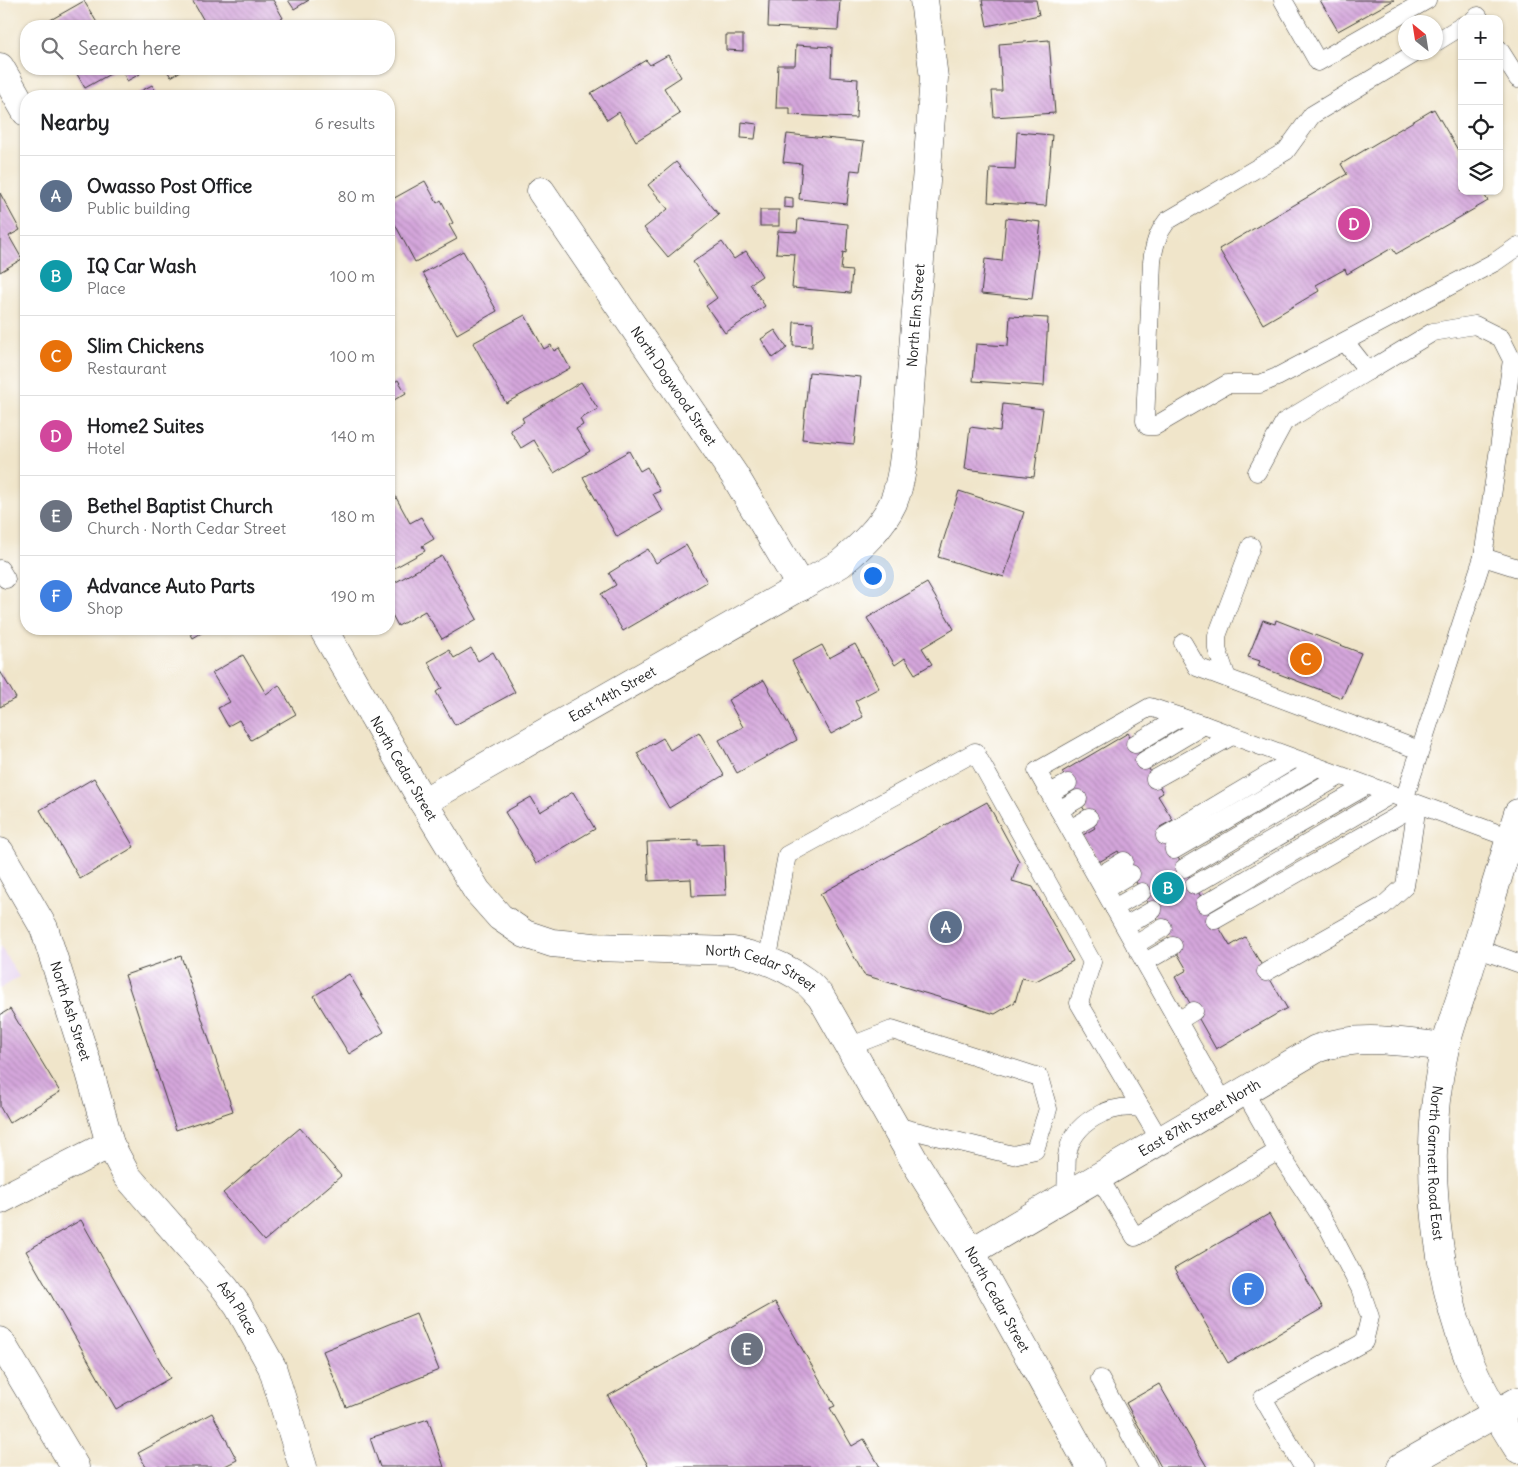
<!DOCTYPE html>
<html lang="en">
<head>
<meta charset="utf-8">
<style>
  body { margin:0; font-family:Delius,sans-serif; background:#f6f6f6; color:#202124 }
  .controls { position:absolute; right:15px; top:15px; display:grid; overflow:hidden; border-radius:10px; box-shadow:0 1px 4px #0004 }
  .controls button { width:45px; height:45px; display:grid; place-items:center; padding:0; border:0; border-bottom:1px solid #e0e0e0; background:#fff; color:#202124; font:25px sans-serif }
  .compass { position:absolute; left:1398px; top:15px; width:45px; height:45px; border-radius:50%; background:#fff; box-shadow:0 1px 4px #0004; rotate:330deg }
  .you { position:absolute; left:872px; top:575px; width:18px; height:18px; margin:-12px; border:4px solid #fff; border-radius:50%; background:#1a73e8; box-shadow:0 0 0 8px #1a73e833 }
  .badge { display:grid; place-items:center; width:32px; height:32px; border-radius:50%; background:#b5179e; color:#fff; font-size:16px; font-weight:700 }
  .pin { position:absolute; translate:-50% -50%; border:2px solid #fff; box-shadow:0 1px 5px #0006 }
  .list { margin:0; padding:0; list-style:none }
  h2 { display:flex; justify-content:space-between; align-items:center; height:65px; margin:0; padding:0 20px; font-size:21px }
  h2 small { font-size:16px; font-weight:400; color:#757577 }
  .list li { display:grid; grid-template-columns:32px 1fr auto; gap:15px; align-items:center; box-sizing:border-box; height:80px; padding:0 20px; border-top:1px solid #e0e0e0 }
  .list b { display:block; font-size:19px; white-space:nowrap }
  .list p { margin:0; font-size:16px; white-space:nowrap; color:#757577 }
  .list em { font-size:16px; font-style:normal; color:#757577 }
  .icon { flex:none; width:28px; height:28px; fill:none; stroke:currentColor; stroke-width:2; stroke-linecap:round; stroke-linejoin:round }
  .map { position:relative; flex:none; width:1518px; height:1467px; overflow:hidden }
  .search { position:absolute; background:#fff; box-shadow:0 1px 4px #0004; left:20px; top:20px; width:375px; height:55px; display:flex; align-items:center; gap:12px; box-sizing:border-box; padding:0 18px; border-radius:20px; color:#757577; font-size:19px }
  .panel { position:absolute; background:#fff; box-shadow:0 1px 4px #0004; left:20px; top:90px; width:375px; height:545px; border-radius:20px }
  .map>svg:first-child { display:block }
</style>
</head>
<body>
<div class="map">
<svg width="1518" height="1467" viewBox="0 0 1518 1467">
  <defs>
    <pattern id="building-back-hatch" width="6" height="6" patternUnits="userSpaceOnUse" patternTransform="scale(1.25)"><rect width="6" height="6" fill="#d4a6db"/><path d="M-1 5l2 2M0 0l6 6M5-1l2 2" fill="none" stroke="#b58ebb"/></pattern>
  </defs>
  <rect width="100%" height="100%" fill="#fff"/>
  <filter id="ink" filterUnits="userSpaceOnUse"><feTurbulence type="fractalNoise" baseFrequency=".02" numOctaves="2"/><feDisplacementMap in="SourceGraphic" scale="10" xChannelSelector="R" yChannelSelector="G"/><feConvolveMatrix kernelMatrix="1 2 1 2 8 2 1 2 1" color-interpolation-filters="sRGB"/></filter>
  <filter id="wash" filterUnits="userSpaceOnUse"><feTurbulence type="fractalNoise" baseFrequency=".0096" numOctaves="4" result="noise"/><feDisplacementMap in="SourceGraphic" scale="20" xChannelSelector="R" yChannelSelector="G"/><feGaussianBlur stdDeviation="1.12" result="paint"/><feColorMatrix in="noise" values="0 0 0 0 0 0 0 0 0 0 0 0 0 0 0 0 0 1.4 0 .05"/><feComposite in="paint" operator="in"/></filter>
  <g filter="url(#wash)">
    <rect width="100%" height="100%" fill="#f0e5ca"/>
    <path fill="#e6d3f0" d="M0,946l19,31 -19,12z"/>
    <g id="blocks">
      <g fill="url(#building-back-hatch)">
        <path d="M192,0h81l10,18 -15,8h-61z"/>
        <path d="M288,0h21l-15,9z"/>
        <path d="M769,0h71l-2,30 -70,-3z"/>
        <path d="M982,0h54l3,15 -52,11z"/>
        <path d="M1320,0h74l-56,31z"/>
        <path d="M84,1l15,25h-50l-2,-4z"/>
        <path d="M726,35h17v16l-17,-1z"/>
        <path d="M1049,40l6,73 -61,4 -2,-26h10l-3,-47z"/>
        <path d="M796,45l36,2 -1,30 27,2 -2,39 -66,-3v-7h-14l2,-43h17z"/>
        <path d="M668,55l13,22 -17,11 16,26 -44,27 -17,-29 -12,8 -16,-27 55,-33 4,5z"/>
        <path d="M74,69h45l-34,19z"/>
        <path d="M125,69h12l3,5 -13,7 -5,-11z"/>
        <path d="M166,69h18l-13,8z"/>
        <path d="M152,85l7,11h-27z"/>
        <path d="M1434,109l28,48v34h20l6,10 -92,53 -4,-6 -45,26 -2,-5 -29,16 3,6 -56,33 -44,-75 128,-75 -6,-10z"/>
        <path d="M742,122l15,2 -2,15 -14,-1z"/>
        <path d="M1017,132l35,3 -6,71 -58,-4 2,-34 25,1z"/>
        <path d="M787,134l77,8 -4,29 -9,-1 -4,34 -48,-5 3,-35 -19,-2z"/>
        <path d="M676,162l43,53 -51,42 -24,-29 24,-19 -20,-24z"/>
        <path d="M425,181l12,22 4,-3 12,23 -4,2 8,14 -42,23 -26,-49v-12z"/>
        <path d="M0,193l20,37 -11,6 13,23 -22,13z"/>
        <path d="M784,197l9,1v10l-9,-1z"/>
        <rect x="760" y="210" width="19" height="16"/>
        <path d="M1006,218l35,4 -9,77 -51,-5 4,-35 17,2z"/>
        <path d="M798,219l50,5 -2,29 -3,-1 -2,18 11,1 -2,22 -58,-5 3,-34 -19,-1 2,-22 19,1z"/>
        <path d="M722,242l12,17 12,-8 16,25 -12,8 15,22 -40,27 -19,-27 11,-8 -24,-36z"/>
        <path d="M463,251l34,60 -40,23 -34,-61z"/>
        <path d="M525,315l19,34 7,-4 3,6 5,-3 11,20 -64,35 -33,-60z"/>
        <path d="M1010,316l38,2 -4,68 -71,-5 3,-37 32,2z"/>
        <path d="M794,322l19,1 -1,24 -19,-1z"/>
        <path d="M775,330l12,18 -14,10 -12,-19z"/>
        <path d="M809,372l52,5 -7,67 -52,-5z"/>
        <path d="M398,380l8,13 -17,10v-18z"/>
        <path d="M581,382l17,27 -18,10 3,6 -7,4 14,22 -36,22 -20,-33 -13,8 -11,-18 14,-8 -2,-4z"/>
        <path d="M1003,404l40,5 -9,68 -69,-8 5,-42 30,4z"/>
        <path d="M629,451l11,20 7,-4 13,24 -7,3 10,17 -46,26 -34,-60z"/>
        <path d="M959,491l65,21 -20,65 -66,-20z"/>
        <path d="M393,492l17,31 11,-6 13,22 -12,7 3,5 -36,20v-76z"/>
        <path d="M686,545l21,37 -84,49 -22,-37 15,-9 -7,-12 39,-24 8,14z"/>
        <path d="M442,556l35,63 -35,20 -17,-28 -27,15 -9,-17v-23z"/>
        <path d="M927,583l27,46 -32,19 10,16 -17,10 -10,-16 -10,7 -28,-47z"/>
        <path d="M1263,620l12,4 1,-4 85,33 -19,45 -84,-32 2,-5 -12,-4z"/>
        <path d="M188,629h20l-15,9z"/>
        <path d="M855,644l24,44 -24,13 8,16 -32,17 -39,-73 30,-16 7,13z"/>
        <path d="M471,648l7,13 15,-9 22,40 -60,33 -19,-33 6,-4 -14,-26 21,-12 5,8z"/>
        <path d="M243,655l23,39 13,-9 17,29 -45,26 -12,-20 -11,6 -10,-18 12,-6 -18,-29z"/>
        <path d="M0,671l16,27 -16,9z"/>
        <path d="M764,680l33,60 -60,33 -18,-33 24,-13 -15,-27z"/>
        <path d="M699,732l25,43 -55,33 -32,-55 26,-15 7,12z"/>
        <path d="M1128,733l35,60 -5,3 15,24 -13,7 70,119 15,-9 42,71 -71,41 -41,-72 12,-7 -69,-119 -19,11 -16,-27 12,-7 -33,-56z"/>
        <path d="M94,778l40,69 -54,32 -40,-69z"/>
        <path d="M573,792l22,37 -59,35 -31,-52 26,-15 9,15z"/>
        <path d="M987,802l32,59 -7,20 21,6 40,74 -37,20 -14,-3 -7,24 -20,12 -131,-39 -44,-81z"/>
        <path d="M698,840v5l26,-1 2,51 -34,1 -1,-17 -42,2 -2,-39z"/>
        <path d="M181,956l52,155 -57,19 -51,-155z"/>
        <path d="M349,974l35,58 -35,22 -35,-58z"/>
        <path d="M10,1009l50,83 -51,31 -9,-16v-92z"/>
        <path d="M300,1128l41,48 -77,65 -41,-48z"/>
        <path d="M1269,1214l54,94 -95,55 -54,-94z"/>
        <path d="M81,1220l89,158 -54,31 -90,-158z"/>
        <path d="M775,1302l60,104 -5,2 22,38 12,-7 16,28h-231l-41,-71z"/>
        <path d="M416,1313l23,57 -93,37 -23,-56z"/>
        <path d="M1159,1384l48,83h-46l-35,-64z"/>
        <path d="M212,1413l25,47 -14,7h-77l-8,-14z"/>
        <path d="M428,1419l16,48h-64l-10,-29z"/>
      </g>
    </g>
  </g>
  <g filter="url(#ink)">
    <use href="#blocks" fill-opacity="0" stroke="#3c3a36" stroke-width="1"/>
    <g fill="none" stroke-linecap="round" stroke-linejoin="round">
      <g stroke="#3c3a36" stroke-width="19">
        <g id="lane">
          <path d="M1283,0l35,62 109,-62"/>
          <path d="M1474,19l4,-3 2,3"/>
          <path d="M1436,42l26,-16"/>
          <path d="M1499,49l19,30"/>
          <path d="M1417,52l-105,63 -26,36 -119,70c-10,13 -13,25 -15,41l-7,159 3,5h7l72,-42h33l17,-7 218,-115 23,-16"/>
          <path d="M1345,342l23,29 65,-39 42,-7 26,13 11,22 -29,197 -79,243"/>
          <path d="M1257,472l27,-50 84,-51"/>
          <path d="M1483,557l35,11"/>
          <path d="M0,569l6,10"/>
          <path d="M1183,643l14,24 222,83"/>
          <path d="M1227,678l-10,-29v-13l34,-90"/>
          <path d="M1135,744l45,-27"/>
          <path d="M1144,761l60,-36"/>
          <path d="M1155,779l77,-43"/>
          <path d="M1050,793l18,-10"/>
          <path d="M1059,810l19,-11"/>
          <path d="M1070,829l19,-11"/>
          <path d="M1165,836l129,-77"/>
          <path d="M1174,850l142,-82"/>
          <path d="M1184,868l156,-92"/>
          <path d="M1097,877l27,-16"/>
          <path d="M1194,885l172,-99"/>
          <path d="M1104,890l27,-16"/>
          <path d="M1205,904l185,-109"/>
          <path d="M1114,908l28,-16"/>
          <path d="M1215,920l202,-115"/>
          <path d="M1125,926l28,-16"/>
          <path d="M1135,945l28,-17"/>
          <path d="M1476,948l42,15"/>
          <path d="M767,962l20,-107 188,-103 117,210 -13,41 81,137"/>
          <path d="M1145,962l28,-16"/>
          <path d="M1266,972l117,-66 22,-20 12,-81"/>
          <path d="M1178,1021l16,-10"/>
          <path d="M851,1046l41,-16 147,47 9,32 -13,41 -22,5 -118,-29"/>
          <path d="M1224,1103l-187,-332 113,-64 54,18 306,113"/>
          <path d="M1278,1151l50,76 32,61 10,29 -6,25 -101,56 40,69"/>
          <path d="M1098,1176l37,61 143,-86 -34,-60"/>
          <path d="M1066,1194c1,-12 0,-26 1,-38 5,-35 43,-52 74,-48"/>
          <path d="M1100,1379l48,88"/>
        </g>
      </g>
      <g stroke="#3c3a36" stroke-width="29">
        <g id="street">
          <path d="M0,67l26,45"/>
          <path id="s1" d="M541,191l194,285 66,111"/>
          <path id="s2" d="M323,629l100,173 54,89 23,26 25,17 27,9 42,4 139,4c24,5 52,15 72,30 6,4 11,11 16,16l94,165 56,90 119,215"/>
          <path id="s3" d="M423,802l417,-238c20,-17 42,-37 53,-61 11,-27 12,-59 15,-88l26,-337 -10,-78"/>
          <path id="s4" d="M0,852l44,76 45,141 21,75 17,32 98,112 13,18 34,61 31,100"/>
          <path d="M0,1200l110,-56"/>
          <path id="s5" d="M971,1252l345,-203c43,-16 85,-7 129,-2"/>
          <path d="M0,1341l75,126"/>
        </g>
      </g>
      <g stroke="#3c3a36" stroke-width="29">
        <g id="secondary">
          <path id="s6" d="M1518,813c-16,50 -31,101 -47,152 -8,27 -19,55 -26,83 -23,97 -12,219 24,312 13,31 31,61 49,89"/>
          <path d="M1401,1467l117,-66"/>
        </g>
      </g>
      <use href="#lane" stroke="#fff" stroke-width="18"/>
      <use href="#street" stroke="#fff" stroke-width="28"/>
      <use href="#secondary" stroke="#fff" stroke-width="28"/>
    </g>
  </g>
  <g text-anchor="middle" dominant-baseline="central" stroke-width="4" stroke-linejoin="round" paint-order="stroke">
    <g font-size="14" fill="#1c1c1c" stroke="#fff">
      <text stroke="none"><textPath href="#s3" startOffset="751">North Elm Street</textPath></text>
      <text stroke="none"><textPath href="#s1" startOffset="236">North Dogwood Street</textPath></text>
      <text stroke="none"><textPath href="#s3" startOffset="218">East 14th Street</textPath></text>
      <text stroke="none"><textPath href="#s2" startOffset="161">North Cedar Street</textPath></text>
      <text stroke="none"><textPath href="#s2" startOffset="610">North Cedar Street</textPath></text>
      <text stroke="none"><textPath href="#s4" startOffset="175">North Ash Street</textPath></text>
      <text stroke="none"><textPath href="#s5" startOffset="265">East 87th Street North</textPath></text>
      <text stroke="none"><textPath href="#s6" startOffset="362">North Garnett Road East</textPath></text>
      <text stroke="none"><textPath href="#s2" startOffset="1030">North Cedar Street</textPath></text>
      <text stroke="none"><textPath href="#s4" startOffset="522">Ash Place</textPath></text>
    </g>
  </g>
</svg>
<div class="controls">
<button>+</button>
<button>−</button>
<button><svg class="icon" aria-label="locate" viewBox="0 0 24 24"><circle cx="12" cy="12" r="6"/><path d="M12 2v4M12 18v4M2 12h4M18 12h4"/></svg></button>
<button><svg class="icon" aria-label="layers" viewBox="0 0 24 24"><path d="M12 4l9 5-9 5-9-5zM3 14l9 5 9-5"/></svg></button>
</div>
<svg class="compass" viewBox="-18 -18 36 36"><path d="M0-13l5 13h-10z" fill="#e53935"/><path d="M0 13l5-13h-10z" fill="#757577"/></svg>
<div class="you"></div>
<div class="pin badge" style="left:946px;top:927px;background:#5c6f8a">A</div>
<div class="pin badge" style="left:1168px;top:888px;background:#0f9aa8">B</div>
<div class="pin badge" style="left:1306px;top:659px;background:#e8710a">C</div>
<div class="pin badge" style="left:1354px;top:224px;background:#d1479c">D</div>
<div class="pin badge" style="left:747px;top:1349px;background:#6b7280">E</div>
<div class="pin badge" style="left:1248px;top:1289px;background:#3f7fe0">F</div>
<div class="search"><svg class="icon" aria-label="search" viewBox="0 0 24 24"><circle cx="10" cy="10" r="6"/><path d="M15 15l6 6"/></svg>Search here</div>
<section class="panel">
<h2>Nearby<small>6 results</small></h2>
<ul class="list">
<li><span class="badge" style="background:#5c6f8a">A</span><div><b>Owasso Post Office</b><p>Public building</p></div><em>80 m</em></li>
<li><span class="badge" style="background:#0f9aa8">B</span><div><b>IQ Car Wash</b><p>Place</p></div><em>100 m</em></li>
<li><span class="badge" style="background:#e8710a">C</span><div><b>Slim Chickens</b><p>Restaurant</p></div><em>100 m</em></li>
<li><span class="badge" style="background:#d1479c">D</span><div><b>Home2 Suites</b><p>Hotel</p></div><em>140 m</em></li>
<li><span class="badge" style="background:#6b7280">E</span><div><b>Bethel Baptist Church</b><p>Church · North Cedar Street</p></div><em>180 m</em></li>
<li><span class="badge" style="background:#3f7fe0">F</span><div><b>Advance Auto Parts</b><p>Shop</p></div><em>190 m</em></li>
</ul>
</section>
</div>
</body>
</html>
